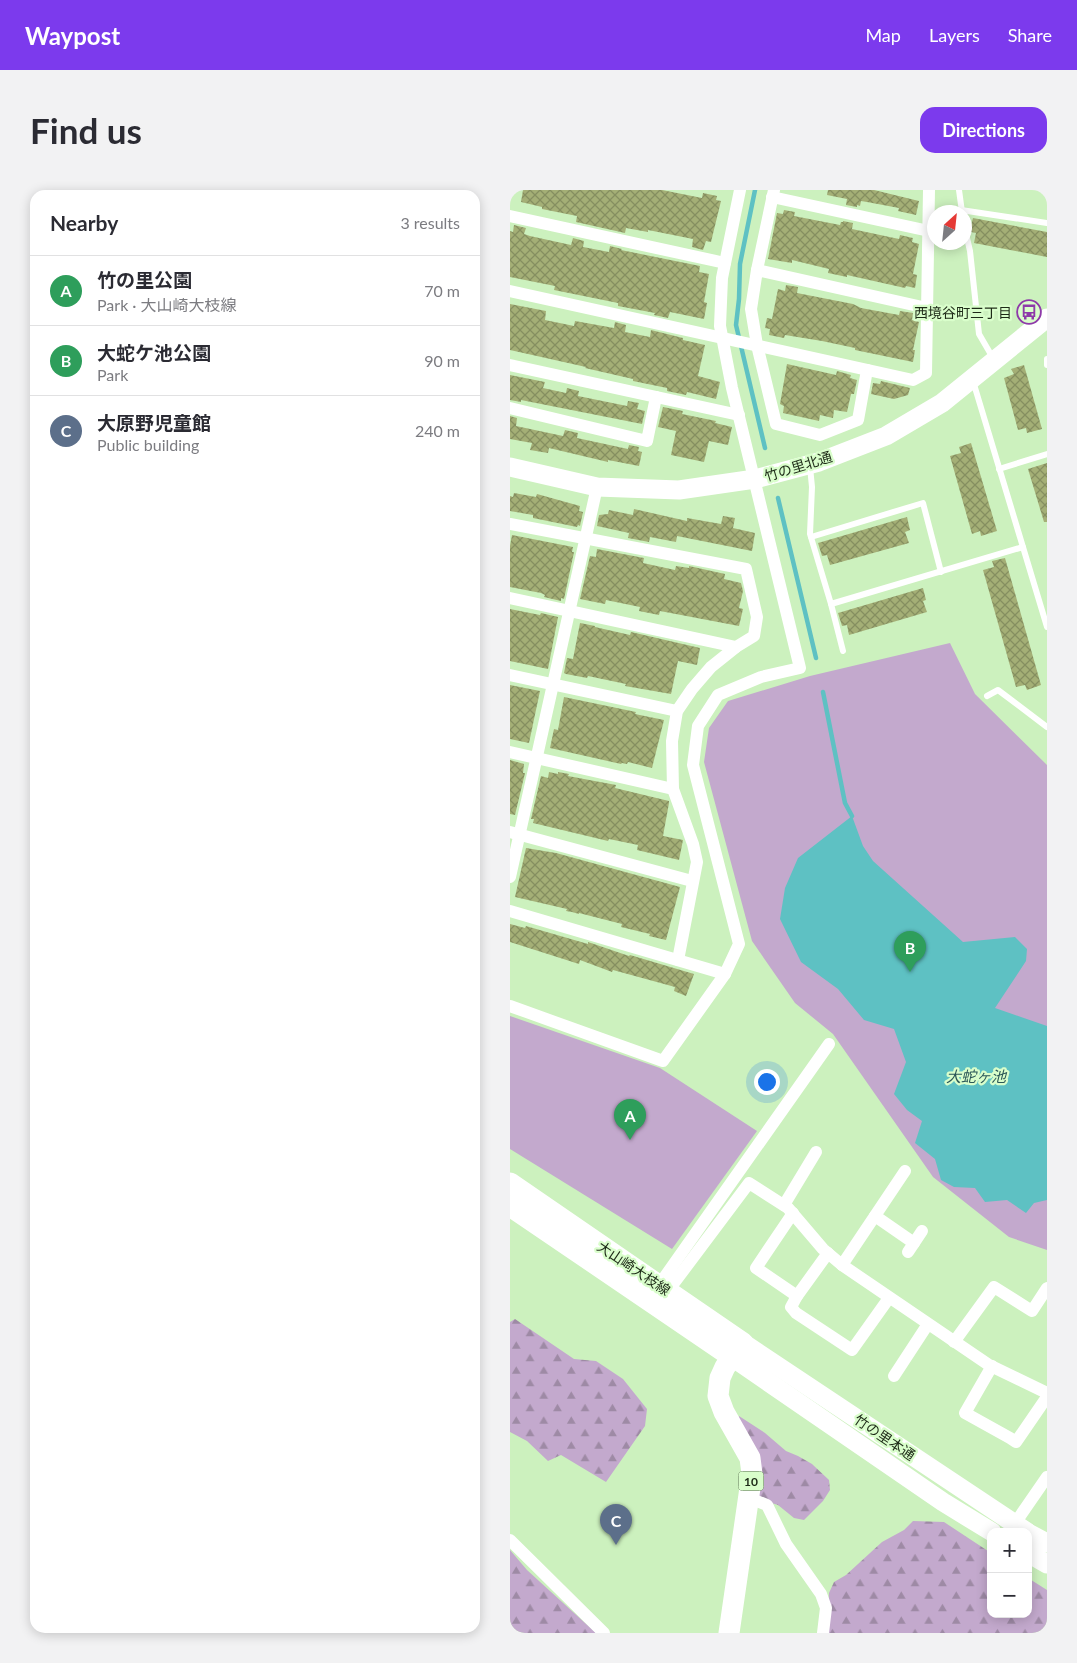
<!DOCTYPE html>
<html lang="en">
<head>
<meta charset="utf-8">
<style>
  body { margin:0; font-family:Lato,"Noto Sans JP",sans-serif; background:#f2f2f3; color:#2b2b33 }
  .controls { position:absolute; right:15px; bottom:15px; display:grid; overflow:hidden; border-radius:10px; box-shadow:0 2px 12px #0003 }
  .controls button { width:45px; height:45px; display:grid; place-items:center; padding:0; border:0; border-bottom:1px solid #e1e1e2; background:#fff; color:#2b2b33; font:25px sans-serif }
  .compass { position:absolute; left:417px; top:15px; width:45px; height:45px; border-radius:50%; background:#fff; box-shadow:0 2px 12px #0003; rotate:27deg }
  .you { position:absolute; left:256px; top:891px; width:18px; height:18px; margin:-12px; border:4px solid #fff; border-radius:50%; background:#1a73e8; box-shadow:0 0 0 8px #1a73e833 }
  .badge { display:grid; place-items:center; width:32px; height:32px; border-radius:50%; background:#7c3aed; color:#fff; font-size:16px; font-weight:700 }
  .pin { position:absolute; translate:-50% -41px; filter:drop-shadow(0 1px 2px #0008) }
  .pin::after { content:''; position:absolute; top:26px; width:18px; height:15px; background:inherit; clip-path:polygon(0 0,100% 0,50% 100%) }
  .list { margin:0; padding:0; list-style:none }
  h2 { display:flex; justify-content:space-between; align-items:center; height:65px; margin:0; padding:0 20px; font-size:21px }
  h2 small { font-size:16px; font-weight:400; color:#7c7c81 }
  .list li { display:grid; grid-template-columns:32px 1fr auto; gap:15px; align-items:center; box-sizing:border-box; height:70px; padding:0 20px; border-top:1px solid #e1e1e2 }
  .list b { display:block; font-size:19px; white-space:nowrap }
  .list p { margin:0; font-size:16px; white-space:nowrap; color:#7c7c81 }
  .list em { font-size:16px; font-style:normal; color:#7c7c81 }
  .map { position:relative; flex:none; width:537px; height:1443px; overflow:hidden; border-radius:15px }
  header { display:flex; align-items:center; gap:30px; box-sizing:border-box; height:70px; padding:0 25px; background:#7c3aed; color:#fff }
  header strong { font-size:24px }
  nav { display:flex; gap:28px; margin-inline-start:auto; font-size:18px }
  .intro { display:flex; align-items:center; justify-content:space-between; box-sizing:border-box; height:120px; padding:0 30px }
  h1 { margin:0; font-size:35px }
  .button { padding:12px 22px; border-radius:15px; background:#7c3aed; color:#fff; font-size:18px; font-weight:700 }
  main { display:flex; gap:30px; padding:0 30px }
  aside { flex:1; background:#fff; border-radius:15px; box-shadow:0 2px 12px #0003 }
  .map>svg:first-child { display:block }
</style>
</head>
<body>
<header>
<strong>Waypost</strong>
<nav><a>Map</a><a>Layers</a><a>Share</a></nav>
</header>
<div class="intro"><h1>Find us</h1><a class="button">Directions</a></div>
<main>
<aside>
<h2>Nearby<small>3 results</small></h2>
<ul class="list">
<li><span class="badge" style="background:#2e9e5b">A</span><div><b>竹の里公園</b><p>Park · 大山崎大枝線</p></div><em>70 m</em></li>
<li><span class="badge" style="background:#2e9e5b">B</span><div><b>大蛇ケ池公園</b><p>Park</p></div><em>90 m</em></li>
<li><span class="badge" style="background:#5c6f8a">C</span><div><b>大原野児童館</b><p>Public building</p></div><em>240 m</em></li>
</ul>
</aside>
<div class="map">
<svg width="537" height="1443" viewBox="0 0 537 1443">
  <defs>
    <pattern id="forest-firs" width="22" height="20" patternUnits="userSpaceOnUse" patternTransform="scale(1.25)"><rect width="22" height="20" fill="#c3a9cd"/><path d="M5 1l3.5 6h-7zM16 11l3.5 6h-7z" fill="#9e8aa5"/></pattern>
    <pattern id="building-cross-hatch" width="8" height="8" patternUnits="userSpaceOnUse" patternTransform="scale(1.25)"><rect width="8" height="8" fill="#a4af76"/><path d="M0 0l8 8M0 8l8-8" fill="none" stroke="#858f60"/></pattern>
  </defs>
  <rect width="100%" height="100%" fill="#ccf1be"/>
  <g fill="url(#forest-firs)">
    <path d="M5,1129l59,40 22,2 27,18 24,30 -2,17 -39,56 -45,-27 -13,6 -21,-20 -17,-9v-110z"/>
    <path d="M229,1226l26,17 21,18 12,5 14,8 17,16 1,10 -7,11 -19,19 -10,-2 -16,-13 -22,-7 -19,-71z"/>
    <path d="M403,1331l31,1 47,31v61h37v-36l19,12v43h-220l2,-40 5,-11 12,-7 36,-33 22,-12z"/>
    <path d="M0,1360l17,20 69,63h-86z"/>
  </g>
  <g fill="#c3a9cd">
    <path d="M440,453l25,51 72,71v485l-38,-13 -76,-60 -100,-143 -38,-31 -43,-62 -48,-179 5,-34 19,-27 82,-25z"/>
    <path d="M0,826l150,52 97,63 -85,118 -162,-100z"/>
  </g>
  <path fill="#5ec1c3" d="M342,626l11,30 10,15 90,81 52,-5 12,12 -1,12 -31,47 52,18v174l-13,3 -8,10 -19,-13 -22,2 -10,-14 -21,-1 -13,-7 -6,-21 -20,-16 7,-22 -15,-11 -13,-16 12,-32 -12,-33 -30,-9 -26,-31 -37,-27 -21,-43 5,-31 13,-30z"/>
  <g fill="none" stroke-linecap="round" stroke-linejoin="round">
    <g stroke="#5ec1c3" stroke-width="4.5">
      <path d="M245,0l-15,74 -1,35 -3,26 29,123"/>
      <path d="M268,308l38,160"/>
      <path d="M313,502l22,111 7,13"/>
    </g>
  </g>
  <g fill="url(#building-cross-hatch)">
    <path d="M13,0h139l40,8 1,-5 14,3 -1,4 5,1 -10,41 -5,-1 -3,9 -11,-3 1,-8 -45,-9v2l-22,-4 -1,5 -49,-11 1,-6 -35,-7v-2l-21,-5z"/>
    <path d="M318,0h46l45,11 -3,14 -18,-4 1,-3 -32,-6 -6,-1 -1,5 -3,-1v2l-11,-2 1,-6 -20,-4z"/>
    <path d="M274,20l11,2 -1,4 46,9 1,-3h2v-1l10,2 -1,6 47,10 1,-4 13,3 -1,4 7,2 -6,30 4,1 -2,13 -9,-2 -1,2 -58,-13v2l-19,-4 1,-4 -37,-9v3l-24,-4 9,-46 6,1z"/>
    <path d="M463,28l74,14v25l-73,-14 2,-10 -5,-1 -1,-2z"/>
    <path d="M4,35l12,3 -2,6 6,2 41,9 2,-7 11,3 -1,6 26,5 1,-6 12,3 -1,1 79,16 -1,6 10,2 -5,28 3,1 -3,16 -34,-7 -2,6 -14,-3 1,-2 -37,-7v-3l-64,-13 1,-4 -45,-9v-46l3,1z"/>
    <path d="M276,95l12,2 -1,6 56,11 8,4 38,7 1,-4 13,2 -1,7 7,2 -6,28h2l-2,12 -58,-12v-2l-33,-7 -37,-6 -1,3 -15,-3 1,-6 -5,-1 2,-10 5,1 6,-30 7,2z"/>
    <path d="M0,114l36,7 -1,9 29,6 1,-5 39,7 1,-6 11,3 -1,7 25,5 1,-7 32,8v2l22,5 -7,31 22,6 -4,17 -29,-7 -1,3 -19,-4v-3l-34,-7v-2l-48,-11 1,-1 -76,-17z"/>
    <path d="M277,174l49,11 1,-4 14,4 -1,3 7,2 -3,14h-3l-4,18 -13,-2 -1,8 -13,-3 -1,6 -36,-8 1,-7 -4,-2z"/>
    <path d="M514,175l18,64 -15,4 -1,-5 -8,2 -14,-52 10,-4 -3,-5z"/>
    <path d="M0,185l35,7 -2,6 23,5 1,-5 12,3 -1,5 49,10 1,-5 11,2 -2,6 8,2 -3,13 -116,-23 -5,-1v2l-11,-2z"/>
    <path d="M371,191l29,7 -2,7 -14,4 -23,-5 2,-11 7,1z"/>
    <path d="M153,217l20,4 -1,3 34,7 -1,2 17,4 -4,18 -19,-4 -5,21 -33,-7 5,-24 -18,-4z"/>
    <path d="M0,226l7,2 -1,8 47,10 2,-6 13,3 -1,5 51,11 1,-4 10,2 -1,4 4,1 -3,14 -31,-6v2l-59,-14 -1,5 -18,-3 2,-7 -22,-4z"/>
    <path d="M461,253l26,88 -16,5 -1,-5 -8,3 -22,-78 11,-3 -2,-6z"/>
    <path d="M537,273v59h-3l-16,-53z"/>
    <path d="M4,303l22,4 1,-3 43,12 -1,5 4,1 -3,14 -2,-1 -1,2 -44,-9v-3l-23,-4v-15l3,1z"/>
    <path d="M124,319l53,12v-3l34,6 2,-8 12,2 -2,10 22,5 -3,18 -75,-15 -1,6 -26,-5 -1,5 -21,-4 1,-5 -32,-7 2,-11 9,-1 1,-4 24,5z"/>
    <path d="M397,327l3,13 -5,2 4,11 -79,22 -3,-10 -5,1 -4,-13z"/>
    <path d="M2,345l61,12 -1,5h2l-10,47 -3,-1v3l-17,-4 1,-2 -4,-2 -31,-6v-41z"/>
    <path d="M87,359l47,9 -1,5 32,7 1,-4 13,2v-2l36,8 -1,5 17,4 2,8 -4,17 4,1 -4,17 -79,-15 -1,4 -20,-4 1,-4 -34,-7 -1,4 -25,-5 10,-43 6,1z"/>
    <path d="M495,368l36,127 -14,5 -2,-5 -9,2 -33,-117 11,-3 -2,-6z"/>
    <path d="M413,398l3,12 -3,1 4,11 -78,23 -2,-10 -5,1 -4,-13z"/>
    <path d="M0,419l30,6 1,-2 17,4 -10,52 -38,-8z"/>
    <path d="M70,433l15,3v1l35,8 1,-3 69,16 -3,17 -19,-4 -7,33 -46,-8 1,-2 -38,-8 -1,2 -21,-4 -2,-1 3,-15 6,1z"/>
    <path d="M0,495l30,6 -11,52 -19,-4z"/>
    <path d="M54,507l72,15 -1,2 29,6 -12,48 -24,-6 -1,2 -5,-1 -1,1 -71,-16 4,-19 4,1z"/>
    <path d="M0,570l14,4 -1,9h2l-10,42 -5,-1z"/>
    <path d="M39,582l9,2v-2l11,2 -1,2 48,9 -1,3 54,13v2l-6,33 20,4 -4,20 -42,-10 1,-5 -29,-6 -1,2 -75,-18 1,-4h-3l10,-43 7,2z"/>
    <path d="M16,658l30,5 124,34 -14,53 -17,-4 1,-2 -29,-7 1,-3 -43,-11v1l-7,-2 -6,-1 1,-2 -52,-12z"/>
    <path d="M0,734l15,4 1,-2 62,18v-2l41,14 1,-1 64,19 -8,22 -12,-5 1,-4 -62,-17 -1,2 -32,-12 -1,4 -69,-22z"/>
  </g>
  <g fill="none" stroke-linecap="round" stroke-linejoin="round">
    <g stroke="#fff" stroke-width="6">
      <path d="M449,0l3,22"/>
      <path d="M451,20l86,13"/>
      <path d="M454,35l6,26 9,83 14,24"/>
      <path d="M537,169v6"/>
      <path d="M463,191l74,246"/>
      <path d="M300,277l2,20 -2,47 21,70 12,47"/>
      <path d="M489,279l48,-15"/>
      <path d="M301,347l112,-34 18,69"/>
      <path d="M321,414l192,-57"/>
      <path d="M477,506l11,-6 49,37"/>
    </g>
    <g stroke="#fff" stroke-width="12">
      <path d="M264,0l-17,80 -6,39 6,36 19,79 44,11 38,-15 9,-50"/>
      <path d="M262,7l157,34"/>
      <path d="M0,26l215,47"/>
      <path d="M247,80l170,38"/>
      <path d="M0,101l403,89 13,-7 3,-183"/>
      <path d="M0,175l229,50"/>
      <path d="M0,218l137,33 9,-44"/>
      <path d="M0,334l236,45 11,48 -3,19 -18,11 -25,20 -19,22 -15,22 -5,30 1,48 20,55 4,18 -19,98"/>
      <path d="M0,408l226,49"/>
      <path d="M0,485l167,36"/>
      <path d="M0,562l163,37"/>
      <path d="M0,642l182,49"/>
      <path d="M0,687l87,-390"/>
      <path d="M0,721l215,63"/>
      <path d="M0,816l153,55 62,-87 14,-30 -46,-179 5,-39 20,-31 43,-18 39,-9 -68,-280 -12,-62 2,-48 18,-88"/>
      <path d="M274,1015l32,-53"/>
      <path d="M283,1023l-37,55 41,28 31,-43"/>
      <path d="M365,1026l39,27"/>
      <path d="M398,1062l14,-21"/>
      <path d="M332,1075l63,-94"/>
      <path d="M149,1095l170,-241"/>
      <path d="M158,1101l81,-108 39,25 35,41 19,16 147,100 58,28"/>
      <path d="M287,1106l-6,11 5,6 56,37 37,-52"/>
      <path d="M444,1152l40,-55 38,24 15,-23"/>
      <path d="M482,1176l-27,47 45,25 6,4 31,-45"/>
      <path d="M384,1186l34,-52"/>
      <path d="M239,1308l18,7 19,39 35,50 5,14 -3,25"/>
      <path d="M499,1342l38,-55"/>
      <path d="M0,1350l94,93"/>
    </g>
    <g stroke="#fff" stroke-width="19">
      <path d="M0,277l87,20 82,3 76,-11 64,-17 67,-26 56,-33 105,-85"/>
      <path d="M233,1153l284,189"/>
      <path d="M222,1167l211,145 49,30"/>
      <path d="M518,1343l19,10"/>
      <path d="M518,1363l19,11"/>
    </g>
    <g stroke="#fff" stroke-width="21">
      <path d="M0,993l233,160 -18,24 -5,11 -2,18 6,16 26,46 2,16 -23,159"/>
      <path d="M0,1016l222,151"/>
    </g>
  </g>
  <defs>
    <g id="bus-ring" transform="scale(1.25)"><circle r="9.5" fill="#d9fecb" stroke="#8e3aa9" stroke-width="1.5"/><path d="M-5-6H5V4H4V6H2V4H-2V6H-4V4H-5ZM-3.5-4V0h7V-4ZM-3.5 1.2v1.5H-2V1.2ZM2 1.2v1.5H3.5V1.2Z" fill="#8e3aa9"/></g>
  </defs>
  <g fill-rule="evenodd">
    <use href="#bus-ring" x="519" y="122"/>
  </g>
  <g text-anchor="middle" dominant-baseline="central" stroke-width="4.5" stroke-linejoin="round" paint-order="stroke">
    <rect fill="#d9fecb" stroke="#556a4d" stroke-width="1" x="228.5" y="1281.5" width="25" height="19" rx="4"/>
    <g font-size="12" font-weight="bold" fill="#1d2a17">
      <text x="241" y="1291">10</text>
    </g>
    <g font-size="14" fill="#1d2a17" stroke="#d9fecb" text-anchor="end">
      <text x="502" y="122">西境谷町三丁目</text>
    </g>
    <g font-size="14" fill="#1d2a17" stroke="#d9fecb">
      <text transform="translate(288 276) rotate(-17)">竹の里北通</text>
      <text transform="translate(124 1078) rotate(34)">大山崎大枝線</text>
      <text transform="translate(375 1247) rotate(34)">竹の里本通</text>
    </g>
    <g font-size="15" font-style="italic" fill="#2a5657" stroke="#d9fecb">
      <text x="466" y="886">大蛇ヶ池</text>
    </g>
  </g>
</svg>
<div class="controls">
<button>+</button>
<button>−</button>
</div>
<svg class="compass" viewBox="-18 -18 36 36"><path d="M0-13l5 13h-10z" fill="#e53935"/><path d="M0 13l5-13h-10z" fill="#7c7c81"/></svg>
<div class="you"></div>
<div class="pin badge" style="left:120px;top:950px;background:#2e9e5b">A</div>
<div class="pin badge" style="left:400px;top:782px;background:#2e9e5b">B</div>
<div class="pin badge" style="left:106px;top:1355px;background:#5c6f8a">C</div>
</div>
</main>
</body>
</html>
